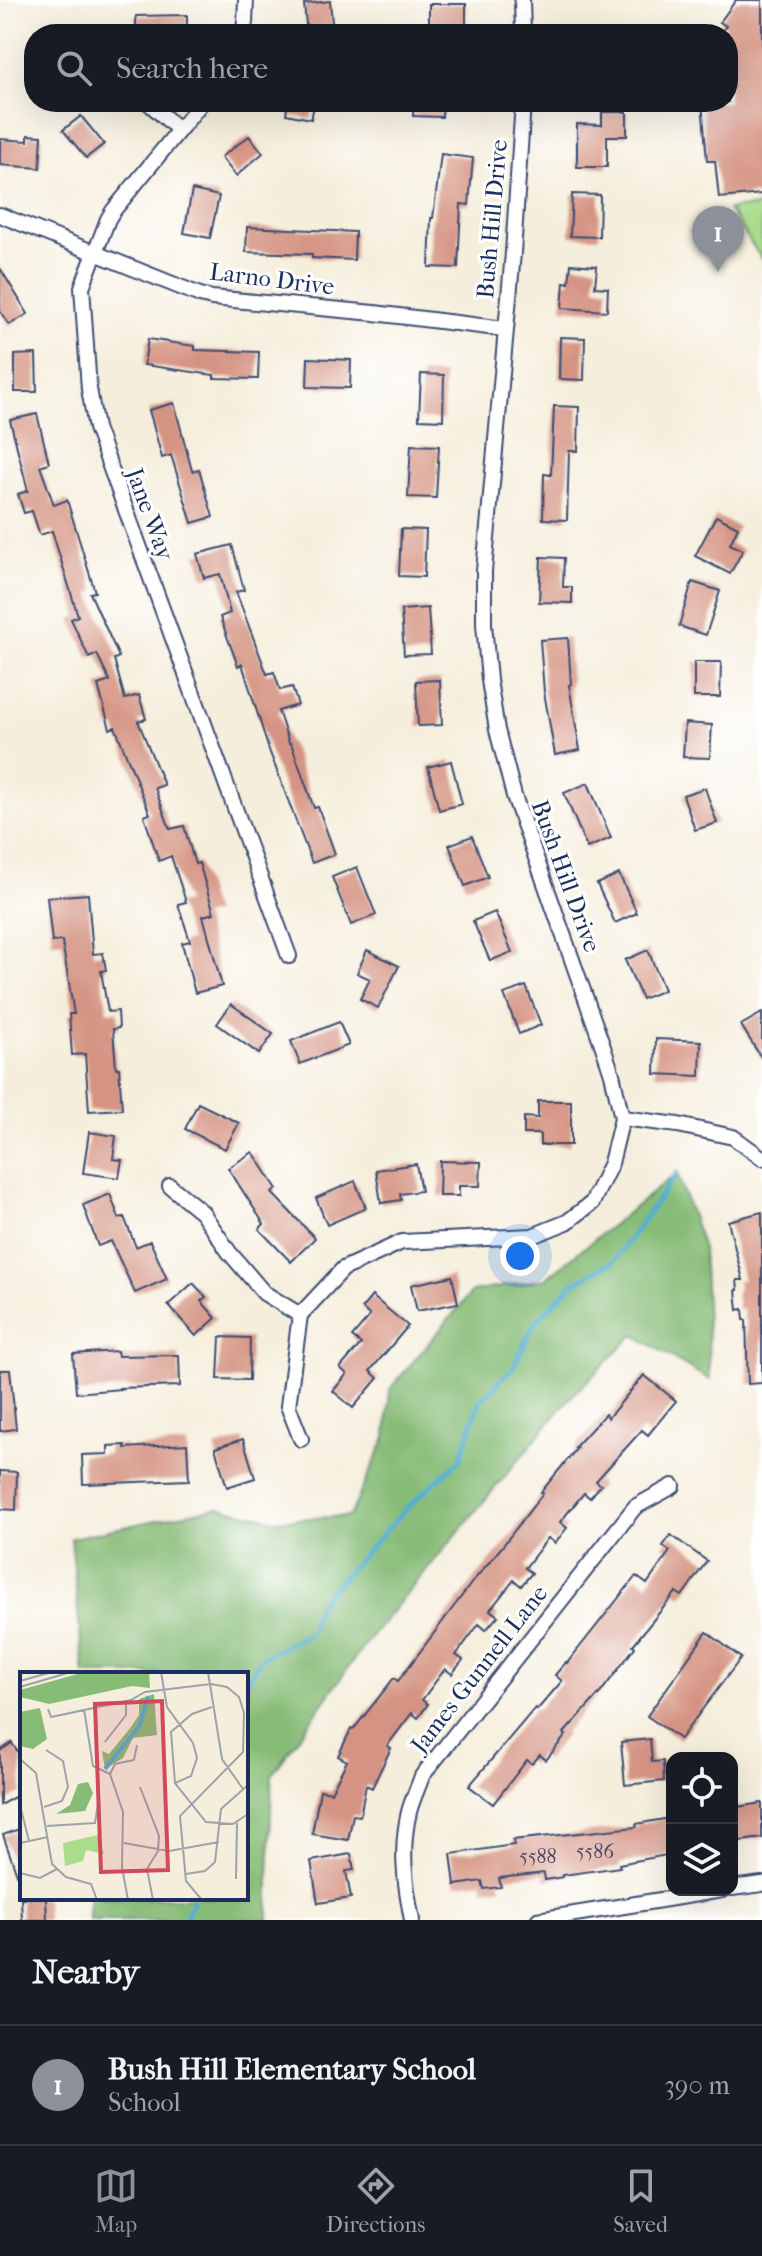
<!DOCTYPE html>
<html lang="en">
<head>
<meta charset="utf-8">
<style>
  body { margin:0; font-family:"IM FELL French Canon",serif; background:#242831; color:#f1f3f6 }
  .controls { position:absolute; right:24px; bottom:24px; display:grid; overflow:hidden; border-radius:16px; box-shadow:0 8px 32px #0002 }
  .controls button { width:72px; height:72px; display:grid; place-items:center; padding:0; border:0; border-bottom:2px solid #363941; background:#171b24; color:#f1f3f6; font:40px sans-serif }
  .you { position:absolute; left:520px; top:1256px; width:28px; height:28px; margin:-20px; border:6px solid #fff; border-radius:50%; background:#1a73e8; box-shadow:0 0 0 12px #1a73e833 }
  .badge { display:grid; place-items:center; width:52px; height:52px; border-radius:50%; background:#8c9099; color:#fff; font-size:26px; font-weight:700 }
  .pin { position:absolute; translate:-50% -66px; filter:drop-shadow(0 2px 4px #0008) }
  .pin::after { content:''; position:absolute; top:42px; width:28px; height:24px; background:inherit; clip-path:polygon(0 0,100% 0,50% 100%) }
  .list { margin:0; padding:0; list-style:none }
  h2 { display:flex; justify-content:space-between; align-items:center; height:104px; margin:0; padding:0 32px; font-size:34px }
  h2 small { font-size:26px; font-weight:400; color:#9ea1a6 }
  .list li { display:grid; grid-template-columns:52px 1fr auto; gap:24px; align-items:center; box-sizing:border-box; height:120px; padding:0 32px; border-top:2px solid #363941 }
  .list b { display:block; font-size:30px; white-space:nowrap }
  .list p { margin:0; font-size:26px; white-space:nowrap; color:#9ea1a6 }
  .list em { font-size:26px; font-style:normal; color:#9ea1a6 }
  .icon { flex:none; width:44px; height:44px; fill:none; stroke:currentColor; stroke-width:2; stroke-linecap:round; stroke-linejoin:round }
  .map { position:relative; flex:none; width:762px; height:1920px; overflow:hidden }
  .search { position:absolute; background:#171b24; box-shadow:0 8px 32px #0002; left:24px; right:24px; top:24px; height:88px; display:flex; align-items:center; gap:20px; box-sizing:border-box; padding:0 28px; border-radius:32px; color:#9ea1a6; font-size:30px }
  .sheet { height:224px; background:#171b24 }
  nav { display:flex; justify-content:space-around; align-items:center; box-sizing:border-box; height:112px; border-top:2px solid #363941; background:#171b24; font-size:22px; color:#9ea1a6 }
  nav a { display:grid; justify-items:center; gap:4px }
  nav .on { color:#8c9099 }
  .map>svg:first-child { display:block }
</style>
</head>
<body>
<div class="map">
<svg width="762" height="1920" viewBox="0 0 762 1920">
  <rect width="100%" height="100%" fill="#fff"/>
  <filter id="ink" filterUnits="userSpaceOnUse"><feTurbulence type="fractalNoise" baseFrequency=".0125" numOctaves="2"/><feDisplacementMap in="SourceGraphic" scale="16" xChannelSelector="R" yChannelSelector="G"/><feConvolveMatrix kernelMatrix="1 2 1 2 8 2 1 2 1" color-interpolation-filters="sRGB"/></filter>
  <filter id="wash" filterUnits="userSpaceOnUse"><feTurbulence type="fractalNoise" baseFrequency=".006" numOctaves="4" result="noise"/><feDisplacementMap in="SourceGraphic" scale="32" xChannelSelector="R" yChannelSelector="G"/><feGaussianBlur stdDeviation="1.8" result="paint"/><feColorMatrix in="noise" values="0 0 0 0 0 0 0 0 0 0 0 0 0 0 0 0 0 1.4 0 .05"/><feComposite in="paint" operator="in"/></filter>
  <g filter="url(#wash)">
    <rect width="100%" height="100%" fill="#f5eedc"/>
    <path fill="#aadc8b" stroke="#628674" stroke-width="2" d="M762,206v53l-34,-50z"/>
    <path fill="#87bc77" stroke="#51766a" stroke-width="2" d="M677,1173l26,75 7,132 -76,-45 -65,64 -204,245 -93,131 -4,145h-179v-22h157v-224h-162l-13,-136 147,-31 58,13 74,-4 36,-79 4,-48 82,-97 73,-13z"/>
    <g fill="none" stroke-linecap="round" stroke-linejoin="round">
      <g stroke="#50aece" stroke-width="5">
        <path d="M246,1684l14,-25 50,-26 7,-28 91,-98 52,-47 19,-58 34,-34 21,-44 37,-39 43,-24 63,-88"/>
        <path d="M246,1703v12"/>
        <path d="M185,1920l9,-22"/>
      </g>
    </g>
    <g id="blocks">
      <g fill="#d59483">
        <path d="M736,0h26v194l-43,4 -4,-37h-8l-5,-59h26v-68h-8l6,-8 -6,-4z"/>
        <path d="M330,1l3,33h-26l-3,-30z"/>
        <path d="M429,4h37v30h-25v-7l-12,-1z"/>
        <path d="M187,15v19h-51v-18z"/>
        <path d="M288,102h27l-4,17 -25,-5z"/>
        <path d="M414,102h29l-1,15 -29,-1z"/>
        <path d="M602,112h25v24h-20v31h-30v-43l25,1z"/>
        <path d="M81,116l23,28 -18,14 -23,-28z"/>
        <path d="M28,135l14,1 -2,32 -40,-3v-26l28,2z"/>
        <path d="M249,136l14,17 -27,23 -15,-19z"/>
        <path d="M441,154l32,4 -4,47 -8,-1 -3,64 -29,-1 2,-49h2z"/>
        <path d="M192,190l27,6 -9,42 -26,-5z"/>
        <path d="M572,194l28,1 -1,42 -29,-1z"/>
        <path d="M247,227l108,5 -1,28 -42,-2v-4l-66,-2z"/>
        <path d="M571,264l26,2 -2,21 13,1 -1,23 -45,-3 2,-26 5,1z"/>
        <path d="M0,268l28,46 -19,11 -9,-14z"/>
        <path d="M560,337l25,1 -1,42 -25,-1z"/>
        <path d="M148,339l47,7v4l64,2 -1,27 -44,-1v-3l-70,-10z"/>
        <path d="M36,354l1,38h-22v-37z"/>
        <path d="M308,358l43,2 -1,28 -43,-1z"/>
        <path d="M421,374l23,1 -1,45 -24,-1z"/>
        <path d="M174,403l18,68 7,-2 14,48 -21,6 -21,-68 -9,3 -13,-48z"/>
        <path d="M554,406l25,1 -1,44h-9l-2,69 -24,-1 1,-45 7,1z"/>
        <path d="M37,414l12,49 -9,3 14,39 13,-5 28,92 -5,1 29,64 -5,2 11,40 14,-4 7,24 -8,2 26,64 -9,3 15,41 14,-3 11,38 4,-1 15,50 -11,3 19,70 -27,7 -13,-50 8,-2 -12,-37 8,-2 -15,-46 -12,5 -15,-45 6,-2 -35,-87 -5,2 -12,-44 12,-4 -13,-27 -8,4 -18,-39 7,-3 -26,-85 -12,4 -8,-24 -8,2 -6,-19 10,-3 -18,-71z"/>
        <path d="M411,445l28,1 -3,52 -28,-1z"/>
        <path d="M716,516l22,11 -8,17 13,6 -13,24 -35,-18z"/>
        <path d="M401,529l25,1 -2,47 -25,-1z"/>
        <path d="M232,545l12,45 -8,2 31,82 7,-2 6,18 12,-3 6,18 -20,6 11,32h2l23,65 4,-1 17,47 -23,9 -43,-113 -27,-86 -4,2 -18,-49 10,-4 -10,-39 -16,4 -7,-24z"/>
        <path d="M541,557l23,1 -1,29h9v16l-33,-1z"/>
        <path d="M692,582l28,9 -14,44 -27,-9z"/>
        <path d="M428,608l3,46 -27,1 -3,-45z"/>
        <path d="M568,638l3,46 -2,1 11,65 -25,5 -11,-63 -4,-52z"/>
        <path d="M694,662h27l-1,35h-26z"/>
        <path d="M440,680l2,45 -24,1 -2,-45z"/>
        <path d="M685,723l27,2 -2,33 -27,-1z"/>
        <path d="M451,761l11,43 -23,6 -11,-43z"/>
        <path d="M588,783l23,55 -24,10 -23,-55z"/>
        <path d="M705,788l12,35 -22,7 -12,-35z"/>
        <path d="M472,836l16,41 -23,9 -16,-41z"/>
        <path d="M357,867l19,48 -25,10 -19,-48z"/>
        <path d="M619,874l18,39 -22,10 -18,-39z"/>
        <path d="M88,894l5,60 10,-1 3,17 -5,1 7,41 10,-1 1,17 -6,1 3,39h3l3,41 -33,2 -4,-57 -13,1 -3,-41h5l-12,-73 -10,1 -5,-45z"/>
        <path d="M495,912l17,40 -22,9 -17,-40z"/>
        <path d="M367,950l32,16 -21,42 -18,-9 10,-20 -13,-6z"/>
        <path d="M648,950l16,40 -22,9 -17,-39z"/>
        <path d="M526,986l15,39 -22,9 -15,-40z"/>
        <path d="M231,1004l42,30 -14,20 -42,-30z"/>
        <path d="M762,1013v46l-21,-34z"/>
        <path d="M339,1022l10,23 -49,19 -9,-23z"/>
        <path d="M656,1039l45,2 -1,35 -45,-2z"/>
        <path d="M538,1101h33v44h-31v-11h-16v-17l14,1z"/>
        <path d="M198,1103l41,20 -14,26 -40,-20z"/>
        <path d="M89,1132l27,4 -3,23 9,1 -3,18 -36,-5z"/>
        <path d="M253,1152l24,37 -5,4 43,45 -24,24 -32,-33 5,-5 -36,-56z"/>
        <path d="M440,1161l41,1 -1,24h-21v10h-20z"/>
        <path d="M416,1164l5,27 -21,3 1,6 -20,3 -5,-33z"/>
        <path d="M355,1181l11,27 -39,17 -11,-27z"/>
        <path d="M110,1194l9,24 5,-1 12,30 14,-6 17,38 -32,14 -24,-52 -13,5 -15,-41z"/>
        <path d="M762,1212v171l-14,1 -2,-64h-2l-1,-11 -5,1 -2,-20h2l-1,-10h6l-15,-59z"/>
        <path d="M452,1276l6,27 -41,8 -6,-26z"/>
        <path d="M193,1283l13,14 -5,4 15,17 -20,18 -28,-31z"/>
        <path d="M372,1296l36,30 -38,45 8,7 -25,30 -20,-17 14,-17 -7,-6 21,-24 -9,-7 18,-21 -8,-8z"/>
        <path d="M220,1337l30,1 -1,42 -31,-1z"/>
        <path d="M117,1351l1,5 61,-1 1,31 -60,2 1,1 -45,4 -3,-39z"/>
        <path d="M0,1370h10l6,59 -16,2z"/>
        <path d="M644,1375l32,26 -28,34 -6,-5 -46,51 5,4 -11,13 -6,-5 -24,29 7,6 -12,15 -7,-5 -23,30 7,5 -11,13 -7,-6 -24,30 8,6 -12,14 -7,-6 -23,31 7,5 -11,14 -7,-5 -23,31 6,4 -10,14 -6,-5 -25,33 4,2 -19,40 -6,-3 -6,31 -7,-1 -5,25 -36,-6 8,-44 11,2 16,-31 -9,-5 13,-27 2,1 41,-52 4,3 75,-100 28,-33 42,-55 -2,-1 36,-44 -2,-1 30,-33 3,4z"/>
        <path d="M243,1439l12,39 -28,9 -12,-39z"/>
        <path d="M187,1444l2,36 -106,4 -1,-29 26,-1v-8l17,-1v3z"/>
        <path d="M0,1471l17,1 -1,38 -16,-1z"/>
        <path d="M671,1535l36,26 -25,35 -6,-4 -43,53 2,2 -34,45 -37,41 2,2 -20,25 -6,-5 -8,9 -5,-4 -34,44 -24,-18 66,-78 2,2 25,-29 -7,-6 11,-13 1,1 69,-87 11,8 23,-33 -7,-5z"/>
        <path d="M707,1632l34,26 -61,81 -33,-23z"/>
        <path d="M650,1739l2,23 11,-1 1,20 -39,4 -4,-43z"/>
        <path d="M12,1743l10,16v34l-22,12v-54z"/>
        <path d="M762,1803v35l-30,4v-34z"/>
        <path d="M670,1818l2,36 -53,10 1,3 -57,8v2l-18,3 -1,-7 -45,5 2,9 -17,2 -2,-8 -27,4 -4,-31 63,-9 -1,-5 124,-13 -1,-3z"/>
        <path d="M22,1828v55h-2l-17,-48z"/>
        <path d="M351,1854l3,16 -8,1 5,27 -33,5 -7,-42z"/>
        <path d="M21,1898h25l1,22h-25z"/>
      </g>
    </g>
  </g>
  <g filter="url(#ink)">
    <use href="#blocks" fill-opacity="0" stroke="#3c4c71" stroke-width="2"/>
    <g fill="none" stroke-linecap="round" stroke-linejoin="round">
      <g stroke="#3c4c71" stroke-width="18">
        <g id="minor">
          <path d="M522,0l1,34"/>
          <path d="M63,32l2,2"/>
          <path d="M242,34l3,-11 1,-23"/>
          <path d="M148,102l31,28"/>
          <path d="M202,102l-89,109 -5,8 -26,68 7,102 7,39 193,528"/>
          <path d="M0,215l200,80 12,3 162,15 131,16"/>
          <path d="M622,1118l56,7 55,12 29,21"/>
          <path d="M170,1186l32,26 27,40 35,41 36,22"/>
          <path d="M301,1439l-13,-33 12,-91 43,-46 59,-27 130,-6 35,-14 25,-19 19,-40 11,-45 -10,-44 -9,-27 -89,-251 -17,-66 -8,-50 -5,-56v-53l29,-318 10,-151"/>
          <path d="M732,1888l30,-4"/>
          <path d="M412,1920c-7,-36 -12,-71 -3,-108 3,-12 9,-24 13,-36l213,-269 38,-21"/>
          <path d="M538,1920l184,-30"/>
        </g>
      </g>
      <use href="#minor" stroke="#fff" stroke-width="14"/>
    </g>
  </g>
  <g text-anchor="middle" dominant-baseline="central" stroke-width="6" stroke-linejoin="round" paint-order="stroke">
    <g font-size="20" fill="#4a4867">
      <text x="595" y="1851">5586</text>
      <text x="538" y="1856">5588</text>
    </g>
    <g font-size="24" fill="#1b2f5e" stroke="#fff">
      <text transform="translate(492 219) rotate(-85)">Bush Hill Drive</text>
      <text transform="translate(272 279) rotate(7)">Larno Drive</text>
      <text transform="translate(150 514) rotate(70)">Jane Way</text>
      <text transform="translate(566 876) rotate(70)">Bush Hill Drive</text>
      <text transform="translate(479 1669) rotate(-52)">James Gunnell Lane</text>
    </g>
  </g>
  <g transform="translate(20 1672)">
    <rect width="228" height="228" fill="#f5eedc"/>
    <path d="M78,163l6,19 -18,-4 -3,11 -18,5 -2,-23z" fill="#aadc8b"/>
    <path d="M65,0h64l1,16 -18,-2 -83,18 -29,-7v-7zM134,22l3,41 -24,3 -10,20 -18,11 -3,-18 7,3 22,-27 8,-12v-16zM20,36l7,31 -14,10 -13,-3v-34zM68,110l5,11 -8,18 -29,3 14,-9 8,-21z" fill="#87bc77"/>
    <path fill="none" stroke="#50aece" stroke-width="4" d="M85,97l35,-44 8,-29"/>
    <path fill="none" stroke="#9ea2aa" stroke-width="2" d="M141,0l6,35 26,36 4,15 -6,18 -16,7M188,0l14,87 21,30M0,9l32,-9M0,15l51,-15M192,35l-20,7 -21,18 4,51 31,39 27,2 15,-10M28,37l3,8 80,-17 14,-8 66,-8 16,3 12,10 5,16 -1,39 -63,64 6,65 16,19M64,37l9,57 17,8M85,70l21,-27v-14M0,87l16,14 16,91 14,13 25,7 6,16M120,115l19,49 -1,15 -11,18 6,31M0,133l9,36M24,135l18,-6 6,-14 -5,-26 -17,-11M27,154l48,-3 3,-19M0,171l28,-6M104,171l45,8 50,-9M0,201l20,5 17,-9M166,202l19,-3 10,-9 6,-53 27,-24M216,207l1,-56M108,228l-6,-33 1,-55 -13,-38 5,-10 19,-4 3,-15"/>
    <path fill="#d1495b" fill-opacity="0.15" stroke="#d1495b" stroke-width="4" d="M142,29l6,169 -67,2 -6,-168z"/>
    <rect width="228" height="228" fill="none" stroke="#1b2f5e" stroke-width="4"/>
  </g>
</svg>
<div class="controls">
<button><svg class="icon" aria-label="locate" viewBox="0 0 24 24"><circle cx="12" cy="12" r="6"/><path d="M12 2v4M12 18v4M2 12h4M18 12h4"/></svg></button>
<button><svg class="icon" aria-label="layers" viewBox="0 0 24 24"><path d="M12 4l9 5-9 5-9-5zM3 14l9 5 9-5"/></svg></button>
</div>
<div class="you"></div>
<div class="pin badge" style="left:718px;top:272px">1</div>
<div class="search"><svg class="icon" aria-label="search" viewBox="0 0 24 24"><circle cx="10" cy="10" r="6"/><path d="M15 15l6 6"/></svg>Search here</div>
</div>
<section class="sheet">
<h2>Nearby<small></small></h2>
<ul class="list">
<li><span class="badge">1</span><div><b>Bush Hill Elementary School</b><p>School</p></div><em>390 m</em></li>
</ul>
</section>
<nav>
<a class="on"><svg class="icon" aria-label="map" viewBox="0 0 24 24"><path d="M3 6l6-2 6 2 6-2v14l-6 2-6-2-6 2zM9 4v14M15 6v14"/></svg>Map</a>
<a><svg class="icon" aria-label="directions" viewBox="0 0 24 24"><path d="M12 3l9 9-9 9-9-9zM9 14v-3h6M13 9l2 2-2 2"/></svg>Directions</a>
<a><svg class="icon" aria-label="saved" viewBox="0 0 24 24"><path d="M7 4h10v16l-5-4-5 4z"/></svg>Saved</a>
</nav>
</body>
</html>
